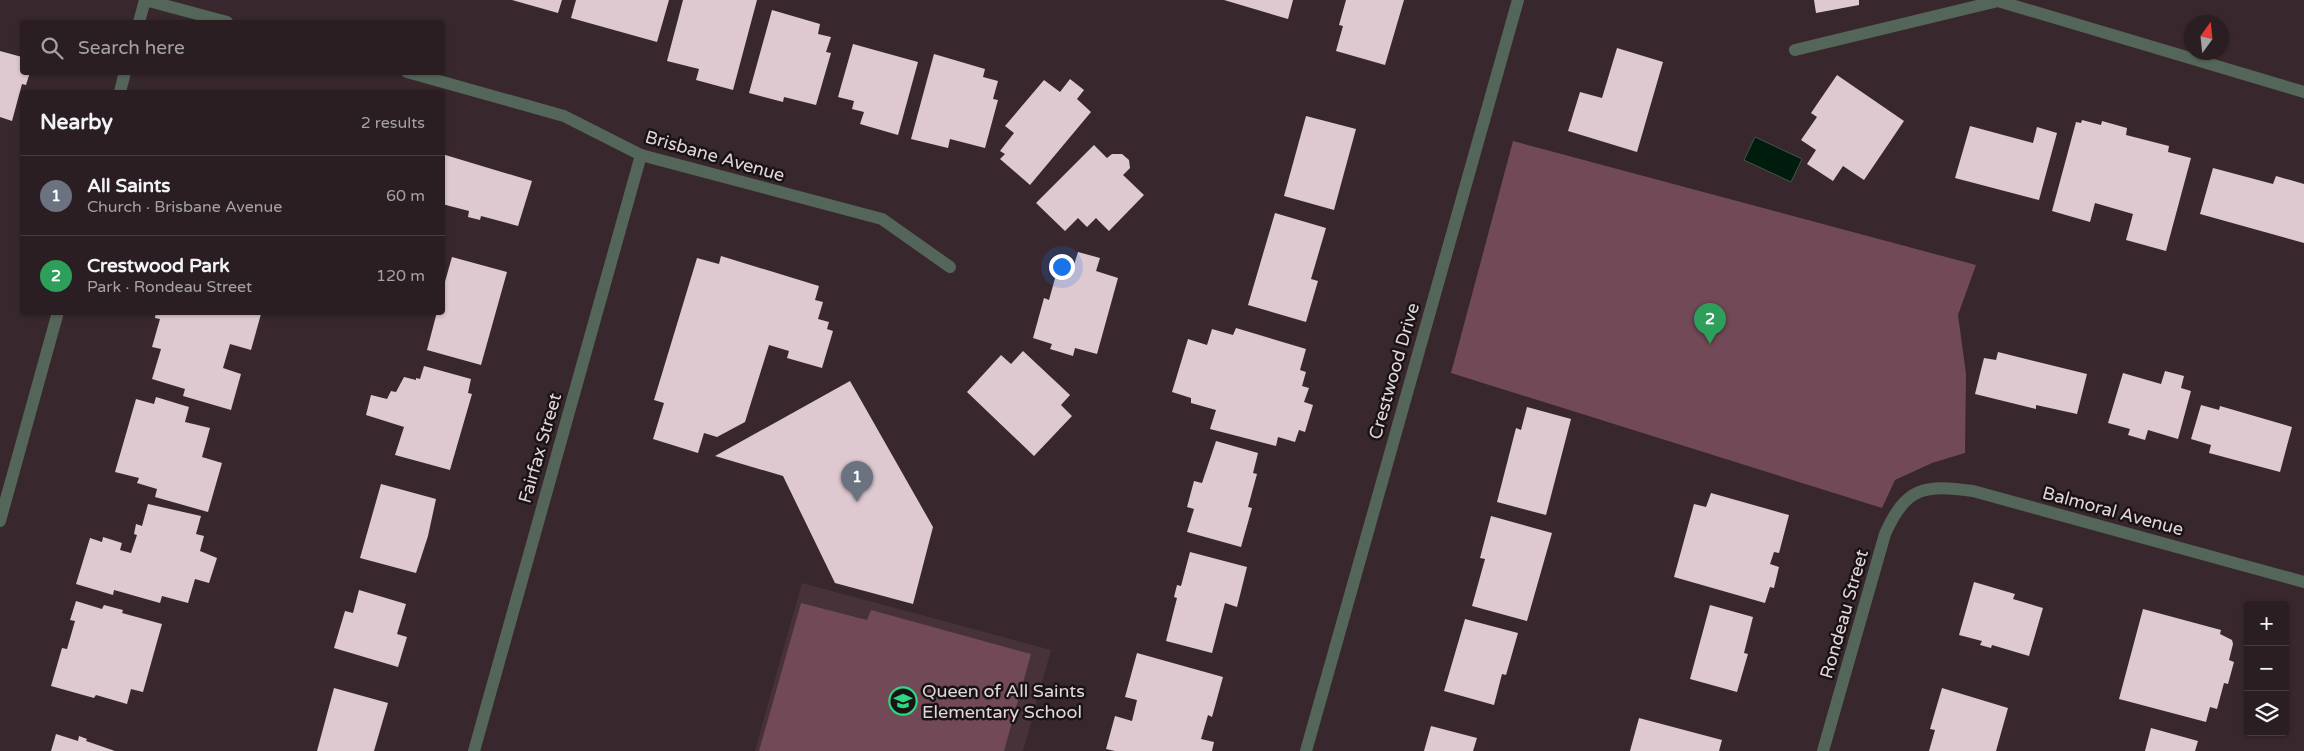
<!DOCTYPE html>
<html lang="en">
<head>
<meta charset="utf-8">
<style>
  body { margin:0; font-family:"Varela Round",sans-serif; background:#32272a; color:#f1f3f6 }
  .controls { position:absolute; right:15px; bottom:15px; display:grid; overflow:hidden; border-radius:5px; box-shadow:0 1px 4px #0004 }
  .controls button { width:45px; height:45px; display:grid; place-items:center; padding:0; border:0; border-bottom:1px solid #463c40; background:#2a1e22; color:#f1f3f6; font:25px sans-serif }
  .compass { position:absolute; left:2184px; top:15px; width:45px; height:45px; border-radius:50%; background:#2a1e22; box-shadow:0 1px 4px #0004; rotate:15deg }
  .you { position:absolute; left:1061px; top:266px; width:18px; height:18px; margin:-12px; border:4px solid #fff; border-radius:50%; background:#1a73e8; box-shadow:0 0 0 8px #1a73e833 }
  .badge { display:grid; place-items:center; width:32px; height:32px; border-radius:50%; background:#2ed883; color:#fff; font-size:16px; font-weight:700 }
  .pin { position:absolute; translate:-50% -41px; filter:drop-shadow(0 1px 2px #0008) }
  .pin::after { content:''; position:absolute; top:26px; width:18px; height:15px; background:inherit; clip-path:polygon(0 0,100% 0,50% 100%) }
  .list { margin:0; padding:0; list-style:none }
  h2 { display:flex; justify-content:space-between; align-items:center; height:65px; margin:0; padding:0 20px; font-size:21px }
  h2 small { font-size:16px; font-weight:400; color:#a5a2a5 }
  .list li { display:grid; grid-template-columns:32px 1fr auto; gap:15px; align-items:center; box-sizing:border-box; height:80px; padding:0 20px; border-top:1px solid #463c40 }
  .list b { display:block; font-size:19px; white-space:nowrap }
  .list p { margin:0; font-size:16px; white-space:nowrap; color:#a5a2a5 }
  .list em { font-size:16px; font-style:normal; color:#a5a2a5 }
  .icon { flex:none; width:28px; height:28px; fill:none; stroke:currentColor; stroke-width:2; stroke-linecap:round; stroke-linejoin:round }
  .map { position:relative; flex:none; width:2304px; height:751px; overflow:hidden }
  .search { position:absolute; background:#2a1e22; box-shadow:0 1px 4px #0004; left:20px; top:20px; width:425px; height:55px; display:flex; align-items:center; gap:12px; box-sizing:border-box; padding:0 18px; border-radius:5px; color:#a5a2a5; font-size:19px }
  .panel { position:absolute; background:#2a1e22; box-shadow:0 1px 4px #0004; left:20px; top:90px; width:425px; height:225px; border-radius:5px }
  .map>svg:first-child { display:block }
</style>
</head>
<body>
<div class="map">
<svg width="2304" height="751" viewBox="0 0 2304 751">
  <rect width="100%" height="100%" fill="#38282d"/>
  <path fill="#473239" d="M802,583l249,67 -28,101h-268z"/>
  <g fill="#714957">
    <path d="M1513,141l463,124 -18,50 8,59 -1,79 -33,10 -37,17 -13,28 -431,-135z"/>
    <path d="M801,603l66,17 4,-10 160,44 -27,97h-245z"/>
  </g>
  <path fill="#001c0c" stroke="#44544a" d="M1755,137l47,22 -11,23 -47,-22z"/>
  <g fill="#dfc9d0">
    <path d="M512,0h50l-4,13z"/>
    <path d="M576,0h93l-12,42 -86,-24z"/>
    <path d="M683,0h74l-24,90 -37,-10 3,-11 -32,-8z"/>
    <path d="M1224,0h69l-5,19z"/>
    <path d="M1346,0h58l-19,65 -49,-14 7,-25 -4,-1z"/>
    <path d="M1814,0h45v5l-43,8z"/>
    <path d="M772,10l48,14 -2,10 13,3 -5,15 5,1 -15,52 -32,-8 -1,5 -34,-9z"/>
    <path d="M853,44l65,18 -20,73 -38,-11 4,-12 -12,-3 2,-8 -16,-4z"/>
    <path d="M1617,48l46,14 -26,90 -69,-21 12,-39 22,6z"/>
    <path d="M0,51l22,6v15h8l-4,13 -4,-1 -10,37 -12,-4z"/>
    <path d="M934,54l51,15 -2,8 15,4 -5,18 5,1 -13,48 -35,-9 -2,9 -37,-9z"/>
    <path d="M1837,75l67,46 -40,59 -21,-14 -10,15 -26,-17 9,-14 -15,-10 16,-23 -6,-4z"/>
    <path d="M1070,79l14,11 -7,9 14,13 -61,73 -30,-26 5,-5 -5,-3 14,-18 -9,-7 39,-46 16,12z"/>
    <path d="M1306,116l50,13 -22,81 -50,-14z"/>
    <path d="M2082,120l19,5 1,-4 25,7 -1,7 43,11 -1,6 23,6 -25,93 -40,-11 7,-26 -38,-11 -5,19 -38,-11 24,-89 5,1z"/>
    <path d="M1970,126l63,17 4,-16 20,6 -18,67 -84,-22z"/>
    <path d="M1094,145l13,13 5,-4h10l7,6 1,8 -7,7 21,20 -35,36 -13,-13 -9,9 -9,-9 -13,13 -29,-28z"/>
    <path d="M442,154l90,27 -14,45 -37,-10 -1,4 -12,-3 1,-6 -27,-7z"/>
    <path d="M2213,168l60,16 3,-8 28,8v59l-104,-29z"/>
    <path d="M1275,213l51,15 -15,51 7,2 -12,41 -58,-17z"/>
    <path d="M1078,252l22,6 -4,13 22,7 -21,76 -22,-6 -2,8 -23,-7 2,-5 -19,-6 11,-40 5,2 10,-36 14,4z"/>
    <path d="M721,256l98,30 -4,14 8,2 -5,17 11,3 -2,7 6,2 -11,37 -35,-10 2,-7 -20,-6 -24,77 -28,15 -13,-4 -6,20 -45,-14 11,-36 -10,-3 43,-142 22,6z"/>
    <path d="M452,257l55,15 -26,93 -54,-15 10,-38h5v-20z"/>
    <path d="M156,312l105,2 -10,36 -21,-6 -7,24 18,6 -10,36 -48,-14 2,-7 -33,-10 9,-30 -9,-2 8,-28 -5,-1z"/>
    <path d="M1236,328l70,21 -6,21 6,2 -4,14 7,2 -5,14 9,3 -8,27 -6,-2 -4,12 -17,-5 -2,9 -66,-17 6,-19 -25,-7v-5l-19,-6 16,-53 19,6 5,-16 21,6z"/>
    <path d="M1023,351l47,44 -9,10 11,11 -38,40 -67,-64 34,-37 10,9z"/>
    <path d="M1998,352l89,22 -10,40 -41,-9v4l-61,-15 9,-36 12,2z"/>
    <path d="M424,366l47,13 -3,14 4,1 -22,76 -55,-15 9,-28 -38,-12 5,-20 16,4 4,-8 5,1 8,-15 12,3v-2l4,1z"/>
    <path d="M2165,371l19,5 -3,12 10,3 -13,48 -30,-9 -3,10 -17,-5 2,-6 -22,-6 15,-50 38,11z"/>
    <path d="M850,381l83,146 -20,77 -78,-21 -52,-107 -68,-20z"/>
    <path d="M156,397l33,10 -4,15 25,6 -8,29 20,6 -14,49 -53,-15 2,-8 -20,-6 2,-5 -24,-6 21,-73 18,5z"/>
    <path d="M2201,405l18,5 1,-4 72,21 -12,45 -71,-19 2,-8 -20,-6z"/>
    <path d="M1527,407l44,12 -25,96 -49,-13 19,-74 5,2z"/>
    <path d="M1216,441l42,12 -5,20 4,1 -9,33 4,1 -11,39 -54,-15 7,-23 -7,-2 7,-26 8,2z"/>
    <path d="M381,484l55,15 -8,37 -12,37 -56,-15z"/>
    <path d="M1711,493l78,22 -10,38 -5,-1 -4,12 9,3 -5,21 -4,-1 -5,16 -91,-26 20,-73 12,3z"/>
    <path d="M148,504l53,12 -5,18 8,2 -4,15 17,7 -8,25 -14,-4 -7,24 -26,-7 -2,7 -46,-13 -1,5 -37,-11 14,-46 12,4 1,-5 19,6 -2,7 11,3 6,-18 -3,-1 2,-10 6,2z"/>
    <path d="M1491,516l61,17 -25,88 -55,-15 13,-47 -5,-1z"/>
    <path d="M1190,552l57,15 -10,40 -12,-4 -13,50 -46,-12 11,-43 -3,-1 3,-12 4,1z"/>
    <path d="M1974,582l41,12 -2,5 30,9 -14,48 -37,-11 -1,3 -11,-3 2,-4 -23,-6z"/>
    <path d="M359,590l47,14 -9,30 10,3 -9,30 -64,-19 11,-37 8,2z"/>
    <path d="M76,601l26,8 2,-4 19,5 -1,3 40,11 -19,68 -12,-3 -4,15 -31,-9 -2,3 -43,-12 11,-38 5,1 8,-28 -5,-1z"/>
    <path d="M1710,605l43,12 -9,36 4,1 -11,38 -47,-13z"/>
    <path d="M2143,609l78,21 -1,4 12,6 1,4 -4,16 5,2 -6,22 -4,-1 -7,26 -7,-2 -4,15 -87,-23z"/>
    <path d="M1465,619l53,14 -12,42 -4,-1 -8,31 -50,-14z"/>
    <path d="M1137,653l86,24 -11,40 -4,-2 -7,24 13,3 -2,9h-97l-9,-2 9,-33 17,5 5,-21 -12,-3z"/>
    <path d="M334,688l54,15 -14,48h-57z"/>
    <path d="M1942,688l66,20 -12,43h-67l6,-21 -5,-1z"/>
    <path d="M1639,718l83,22 -3,11h-89z"/>
    <path d="M1431,726l46,12 -4,13h-49z"/>
    <path d="M2151,728l47,13 -3,10h-50z"/>
    <path d="M56,734l22,7 1,-5 8,3 -1,2 29,10h-64z"/>
  </g>
  <g fill="none" stroke-linecap="round" stroke-linejoin="round">
    <path stroke="#54665a" stroke-width="12" d="M1795,50l203,-49"/>
    <g stroke="#54665a" stroke-width="12">
      <path d="M1998,1l306,91"/>
      <path d="M139,22l6,-22 82,22"/>
      <path d="M407,72l157,44 77,39 241,64 68,48"/>
      <path d="M120,92l5,-20"/>
      <path d="M0,521l58,-209"/>
      <path d="M474,751l167,-596"/>
      <path d="M1306,751l212,-751"/>
      <path d="M1823,751l62,-217c21,-47 39,-50 88,-43l331,91"/>
    </g>
  </g>
  <defs>
    <g id="school-ring" transform="scale(1.4375)"><circle r="9.5" fill="#1a1315" stroke="#2ed883" stroke-width="1.5"/><path d="M0-5L7-2L0 1L-7-2ZM-4 1L0 2.5L4 1V4Q0 6-4 4Z" fill="#2ed883"/></g>
  </defs>
  <g fill-rule="evenodd">
    <use href="#school-ring" x="903" y="701"/>
  </g>
  <g text-anchor="middle" dominant-baseline="central" stroke-width="5" stroke-linejoin="round" paint-order="stroke">
    <g font-size="18" fill="#e1d7da" stroke="#1a1315">
      <text transform="translate(715 156) rotate(16)">Brisbane Avenue</text>
      <text transform="translate(1394 371) rotate(-74)">Crestwood Drive</text>
      <text transform="translate(540 448) rotate(-74)">Fairfax Street</text>
      <text transform="translate(2113 511) rotate(15)">Balmoral Avenue</text>
      <text transform="translate(1844 614) rotate(-74)">Rondeau Street</text>
    </g>
    <g font-size="18" fill="#e1d7da" stroke="#1a1315" text-anchor="start">
      <text x="922" y="691">Queen of All Saints<tspan x="922" dy="21">Elementary School</tspan></text>
    </g>
  </g>
</svg>
<div class="controls">
<button>+</button>
<button>−</button>
<button><svg class="icon" aria-label="layers" viewBox="0 0 24 24"><path d="M12 4l9 5-9 5-9-5zM3 14l9 5 9-5"/></svg></button>
</div>
<svg class="compass" viewBox="-18 -18 36 36"><path d="M0-13l5 13h-10z" fill="#e53935"/><path d="M0 13l5-13h-10z" fill="#a5a2a5"/></svg>
<div class="you"></div>
<div class="pin badge" style="left:857px;top:502px;background:#6b7280">1</div>
<div class="pin badge" style="left:1710px;top:344px;background:#2e9e5b">2</div>
<div class="search"><svg class="icon" aria-label="search" viewBox="0 0 24 24"><circle cx="10" cy="10" r="6"/><path d="M15 15l6 6"/></svg>Search here</div>
<section class="panel">
<h2>Nearby<small>2 results</small></h2>
<ul class="list">
<li><span class="badge" style="background:#6b7280">1</span><div><b>All Saints</b><p>Church · Brisbane Avenue</p></div><em>60 m</em></li>
<li><span class="badge" style="background:#2e9e5b">2</span><div><b>Crestwood Park</b><p>Park · Rondeau Street</p></div><em>120 m</em></li>
</ul>
</section>
</div>
</body>
</html>
